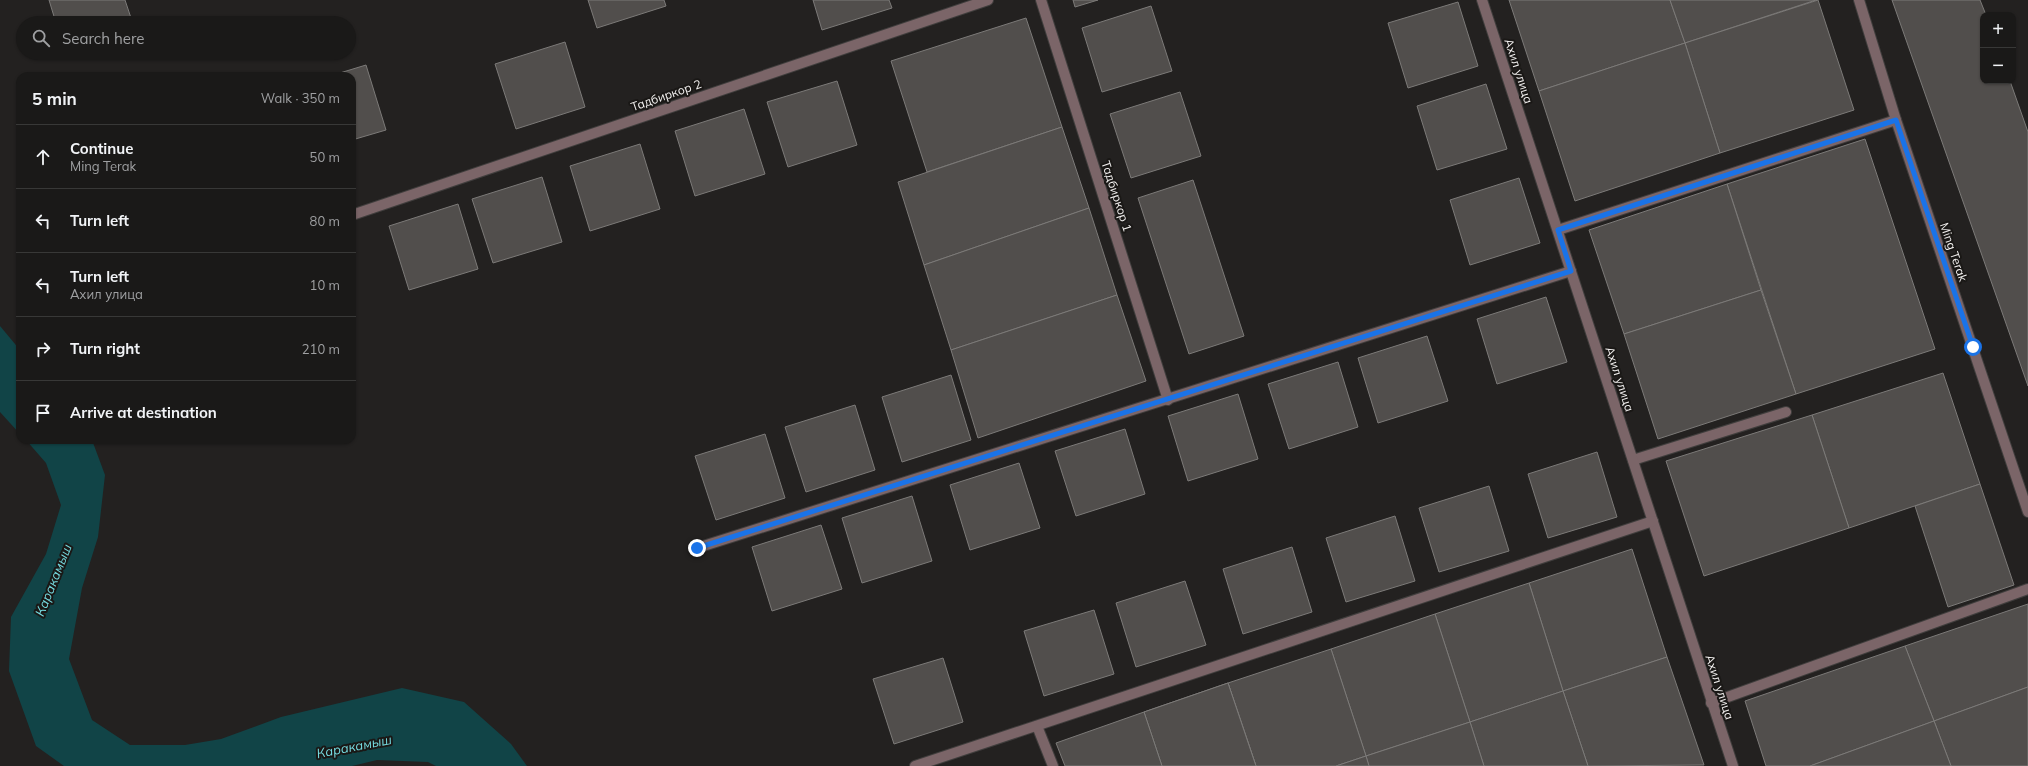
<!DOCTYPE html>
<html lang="en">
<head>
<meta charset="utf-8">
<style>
  body { margin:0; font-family:Mulish,sans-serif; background:#272625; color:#f1f3f6 }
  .controls { position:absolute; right:12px; top:12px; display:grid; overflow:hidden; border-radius:8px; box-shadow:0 1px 3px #0004 }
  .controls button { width:36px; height:36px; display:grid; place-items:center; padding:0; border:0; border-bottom:1px solid #383837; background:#1a1918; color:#f1f3f6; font:20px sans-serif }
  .stop { position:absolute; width:12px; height:12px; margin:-9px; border:3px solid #1a73e8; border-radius:50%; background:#fff }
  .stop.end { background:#1a73e8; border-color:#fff; box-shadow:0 1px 4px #0008 }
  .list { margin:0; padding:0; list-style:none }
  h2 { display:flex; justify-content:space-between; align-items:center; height:52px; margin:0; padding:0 16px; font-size:17px }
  h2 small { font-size:13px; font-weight:400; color:#9fa0a2 }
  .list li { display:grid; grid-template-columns:26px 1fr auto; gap:12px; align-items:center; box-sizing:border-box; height:64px; padding:0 16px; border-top:1px solid #383837 }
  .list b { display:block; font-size:15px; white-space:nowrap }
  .list p { margin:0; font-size:13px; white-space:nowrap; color:#9fa0a2 }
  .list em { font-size:13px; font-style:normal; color:#9fa0a2 }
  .icon { flex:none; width:22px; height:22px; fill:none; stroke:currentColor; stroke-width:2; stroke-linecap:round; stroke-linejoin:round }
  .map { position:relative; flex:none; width:2028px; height:766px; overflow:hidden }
  .search { position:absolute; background:#1a1918; box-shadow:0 1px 3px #0004; left:16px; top:16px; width:340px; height:44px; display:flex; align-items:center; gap:10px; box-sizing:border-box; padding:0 14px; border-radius:22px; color:#9fa0a2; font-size:15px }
  .panel { position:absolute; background:#1a1918; box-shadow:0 1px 3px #0004; left:16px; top:72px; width:340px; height:372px; border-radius:12px }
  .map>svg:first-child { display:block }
</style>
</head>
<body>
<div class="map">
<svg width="2028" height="766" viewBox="0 0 2028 766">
  <rect width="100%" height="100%" fill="#232120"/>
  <g fill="#114447">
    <path d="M0,326l20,24v84l-20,-22z"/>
    <path d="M26,440h66l13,35 -7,62 -16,51 -13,71 23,61 38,25h55l36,-6 60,-22 121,-29 62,14 47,42 16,22h-91l-8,-4 -51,-2 -25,6h-288l-28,-20 -27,-75 2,-54 35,-63 15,-49 -15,-42z"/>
  </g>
  <g fill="#514e4c" stroke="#7c7a78">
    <path d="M49,0h76l6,18 -17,5h-58z"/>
    <path d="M588,0h76l2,6 -69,22z"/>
    <path d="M813,0h76l3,8 -70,22z"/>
    <path d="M1073,0h25l-23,7z"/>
    <path d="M1509,0h161l15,43 -146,48z"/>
    <path d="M1670,0h146l-131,43z"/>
    <path d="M1818,0l36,110 -134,43 -35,-110z"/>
    <path d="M1892,0h88l6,15h-3v66h27l18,51v254z"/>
    <path d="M1458,2l20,64 -70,22 -20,-65z"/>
    <path d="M1151,6l21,65 -70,21 -20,-64z"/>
    <path d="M1026,18l36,109 -135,45 -36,-111z"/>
    <path d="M565,42l20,65 -69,22 -21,-65z"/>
    <path d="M1685,43l35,110 -145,48 -36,-110z"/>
    <path d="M366,65l20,65 -34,10v-64h-22z"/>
    <path d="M837,81l20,64 -69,22 -21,-65z"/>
    <path d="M1486,84l21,65 -70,21 -20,-64z"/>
    <path d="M1180,92l21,64 -70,22 -21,-64z"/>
    <path d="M744,109l21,65 -70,22 -20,-65z"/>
    <path d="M1062,127l27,81 -165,57 -26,-83z"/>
    <path d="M1865,139l70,210 -139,45 -69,-210z"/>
    <path d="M640,144l20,65 -70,22 -20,-65z"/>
    <path d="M542,177l20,65 -69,21 -21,-64z"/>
    <path d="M1519,178l21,65 -70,22 -20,-65z"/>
    <path d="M1193,180l51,156 -55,18 -51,-156z"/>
    <path d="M1727,184l34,106 -137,44 -35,-104z"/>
    <path d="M458,204l20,65 -69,21 -20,-64z"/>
    <path d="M1089,208l28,87 -166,55 -27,-85z"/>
    <path d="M1761,290l35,104 -138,45 -34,-105z"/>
    <path d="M1117,295l29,86 -168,57 -27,-88z"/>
    <path d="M1546,297l21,65 -70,22 -20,-65z"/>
    <path d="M1427,336l21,65 -70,22 -20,-65z"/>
    <path d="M1338,362l20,65 -69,22 -21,-65z"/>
    <path d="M1943,373l37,111 -131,44 -37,-113z"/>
    <path d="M951,375l20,65 -69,22 -20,-65z"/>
    <path d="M1238,394l20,65 -70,22 -20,-65z"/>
    <path d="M855,405l20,65 -69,22 -21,-65z"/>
    <path d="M1812,415l37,113 -145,48 -38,-115z"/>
    <path d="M1125,429l20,65 -69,22 -21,-65z"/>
    <path d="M765,434l20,64 -69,22 -21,-64z"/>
    <path d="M1597,452l20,65 -69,21 -20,-64z"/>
    <path d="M1019,463l21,65 -70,22 -20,-65z"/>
    <path d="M1980,484l34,101 -66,22 -33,-101z"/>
    <path d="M1489,486l20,65 -70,21 -20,-64z"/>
    <path d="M912,496l20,65 -70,22 -20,-65z"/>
    <path d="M1395,516l20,65 -69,21 -20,-64z"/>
    <path d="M821,525l21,64 -70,22 -20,-64z"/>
    <path d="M1292,547l20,65 -69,22 -20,-65z"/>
    <path d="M1632,549l35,108 -104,34 -34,-108z"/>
    <path d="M1185,581l21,64 -70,22 -20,-64z"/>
    <path d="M1529,583l34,108 -93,31 -35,-108z"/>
    <path d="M2028,604v83l-94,34 -29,-75z"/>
    <path d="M1094,610l20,64 -70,22 -20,-65z"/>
    <path d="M1435,614l35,108 -104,34 -35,-107z"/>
    <path d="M1905,646l29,75 -124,45h-44l-21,-65z"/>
    <path d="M1331,649l35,107 -30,10h-80l-28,-83z"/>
    <path d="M1667,657l37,108 -116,1 -25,-75z"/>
    <path d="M943,658l20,64 -69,22 -21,-65z"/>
    <path d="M1228,683l28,83h-94l-18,-54z"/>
    <path d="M1228,683l28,83h-94l-18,-54z"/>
    <path d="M2028,687v79h-77l-17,-45z"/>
    <path d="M1563,691l25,75h-104l-14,-44z"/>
    <path d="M1144,712l18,54h-97l-9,-23z"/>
    <path d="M1934,721l17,45h-141z"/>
    <path d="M1470,722l14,44h-115l-3,-10z"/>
    <path d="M1366,756l3,10h-33z"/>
  </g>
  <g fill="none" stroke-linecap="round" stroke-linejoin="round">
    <g stroke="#403e3d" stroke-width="12">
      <path id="lane" d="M1633,460l153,-48"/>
    </g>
    <g stroke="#403e3d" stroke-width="12">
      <g id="street">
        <path d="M1041,0l127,400"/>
        <path d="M1482,0l251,766"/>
        <path d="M1859,0l37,120 132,392"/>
        <path d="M352,215l636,-215"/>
        <path d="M1558,230l338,-110"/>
        <path d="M697,548l874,-277"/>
        <path d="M1711,703l317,-114"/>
        <path d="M1037,726l16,40"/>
        <path d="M915,766l738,-245"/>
      </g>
    </g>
    <use href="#lane" stroke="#7b6568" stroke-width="10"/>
    <use href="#street" stroke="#7b6568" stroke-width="10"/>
  </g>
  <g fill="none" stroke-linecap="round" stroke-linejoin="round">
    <path stroke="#1a73e8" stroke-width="5" d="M697,548l874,-277 -13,-41 338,-110 77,227"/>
  </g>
  <g text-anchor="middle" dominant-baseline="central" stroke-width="4" stroke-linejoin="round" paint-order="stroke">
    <g font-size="12" fill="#f4f2f1" stroke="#1a1816">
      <text transform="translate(1519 71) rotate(72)">Ахил улица</text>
      <text transform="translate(666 95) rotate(-19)">Тадбиркор 2</text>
      <text transform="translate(1117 196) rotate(72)">Тадбиркор 1</text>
      <text transform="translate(1954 252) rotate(71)">Ming Terak</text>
      <text transform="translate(1620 379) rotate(72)">Ахил улица</text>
      <text transform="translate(1720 687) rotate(72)">Ахил улица</text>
    </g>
    <g font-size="13" font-style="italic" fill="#76dce1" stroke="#1a1816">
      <text transform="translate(53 580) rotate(-68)">Каракамыш</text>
      <text transform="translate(354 746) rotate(-11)">Каракамыш</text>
    </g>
  </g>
</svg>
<div class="controls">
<button>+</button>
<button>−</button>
</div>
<div class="stop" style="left:1973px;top:347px"></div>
<div class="stop end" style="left:697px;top:548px"></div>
<div class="search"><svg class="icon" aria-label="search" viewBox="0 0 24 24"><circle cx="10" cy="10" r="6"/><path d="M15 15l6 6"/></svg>Search here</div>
<section class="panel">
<h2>5 min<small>Walk · 350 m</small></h2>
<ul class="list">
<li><svg class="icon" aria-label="ahead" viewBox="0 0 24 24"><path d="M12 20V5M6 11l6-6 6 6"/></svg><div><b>Continue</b><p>Ming Terak</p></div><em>50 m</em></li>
<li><svg class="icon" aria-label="left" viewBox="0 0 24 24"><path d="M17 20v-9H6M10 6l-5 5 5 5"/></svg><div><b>Turn left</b></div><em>80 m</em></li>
<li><svg class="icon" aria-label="left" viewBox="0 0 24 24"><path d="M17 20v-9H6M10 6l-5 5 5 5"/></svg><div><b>Turn left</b><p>Ахил улица</p></div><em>10 m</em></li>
<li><svg class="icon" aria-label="right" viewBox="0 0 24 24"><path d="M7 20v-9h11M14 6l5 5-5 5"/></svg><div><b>Turn right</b></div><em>210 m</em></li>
<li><svg class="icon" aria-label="arrive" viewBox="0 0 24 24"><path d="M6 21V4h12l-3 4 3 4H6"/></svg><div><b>Arrive at destination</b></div></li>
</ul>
</section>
</div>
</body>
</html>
